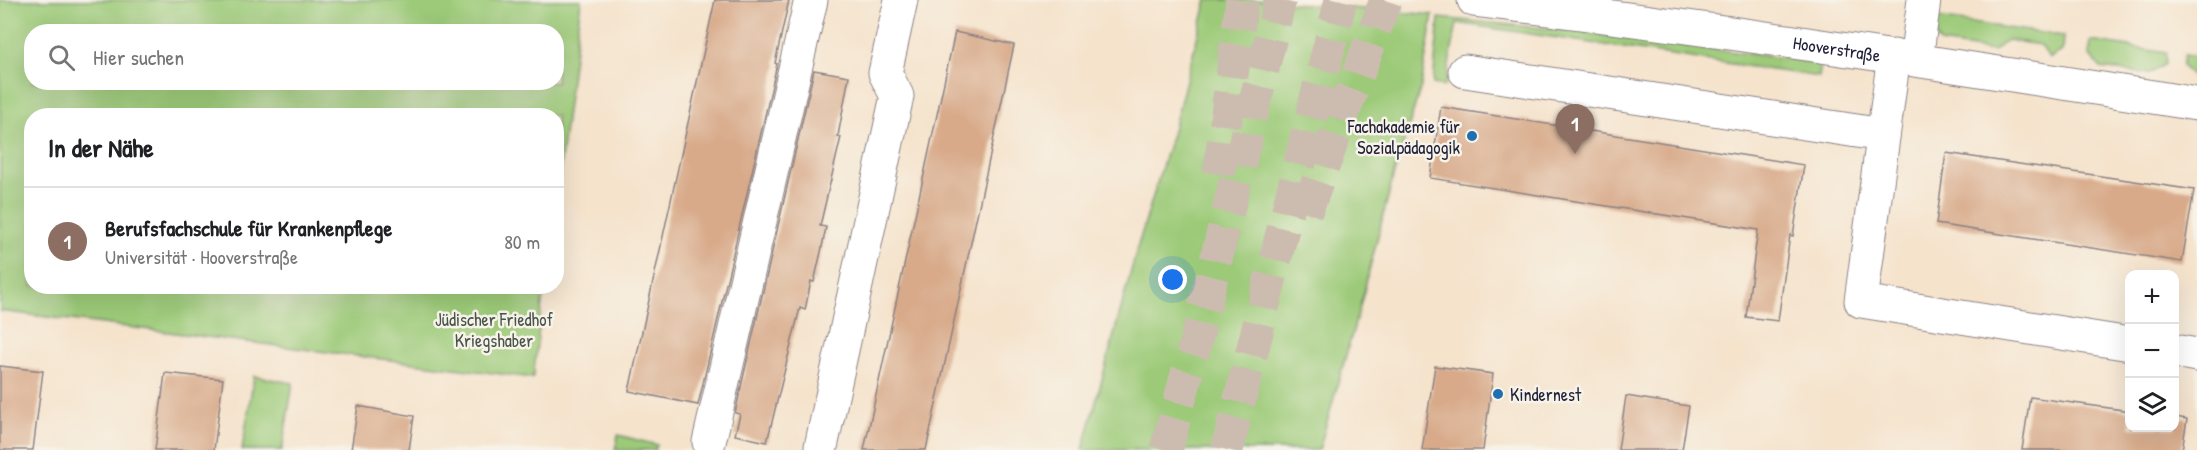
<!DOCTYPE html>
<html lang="de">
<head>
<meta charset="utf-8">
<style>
  body { margin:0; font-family:"Patrick Hand",sans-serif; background:#f2f2f2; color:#202124 }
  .controls { position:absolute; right:18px; bottom:18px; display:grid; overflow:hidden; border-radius:12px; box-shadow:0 6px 24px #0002 }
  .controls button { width:54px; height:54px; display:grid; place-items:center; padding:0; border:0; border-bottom:2px solid #e0e0e0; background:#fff; color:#202124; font:30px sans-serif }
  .you { position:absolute; left:1173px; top:280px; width:21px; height:21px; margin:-15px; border:4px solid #fff; border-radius:50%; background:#1a73e8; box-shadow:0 0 0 9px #1a73e833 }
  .badge { display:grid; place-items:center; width:39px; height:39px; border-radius:50%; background:#0f766e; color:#fff; font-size:20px; font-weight:700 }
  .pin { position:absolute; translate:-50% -50px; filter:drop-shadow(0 2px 3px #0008) }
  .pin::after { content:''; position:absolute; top:32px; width:21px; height:18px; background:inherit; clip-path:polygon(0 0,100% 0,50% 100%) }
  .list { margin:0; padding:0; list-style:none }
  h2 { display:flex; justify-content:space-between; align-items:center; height:78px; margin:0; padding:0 24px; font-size:26px }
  h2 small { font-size:20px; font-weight:400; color:#757577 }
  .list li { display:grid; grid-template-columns:39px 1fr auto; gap:18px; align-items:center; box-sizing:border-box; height:108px; padding:0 24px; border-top:2px solid #e0e0e0 }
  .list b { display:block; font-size:22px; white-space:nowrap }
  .list p { margin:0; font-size:20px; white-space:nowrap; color:#757577 }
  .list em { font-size:20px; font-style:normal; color:#757577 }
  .icon { flex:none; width:33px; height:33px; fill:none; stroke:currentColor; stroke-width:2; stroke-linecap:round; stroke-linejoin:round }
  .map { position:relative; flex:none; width:2197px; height:450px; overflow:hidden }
  .search { position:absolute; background:#fff; box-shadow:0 6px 24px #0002; left:24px; top:24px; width:540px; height:66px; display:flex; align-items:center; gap:15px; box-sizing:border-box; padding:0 21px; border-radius:24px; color:#757577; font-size:22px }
  .panel { position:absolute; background:#fff; box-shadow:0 6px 24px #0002; left:24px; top:108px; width:540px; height:186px; border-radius:24px }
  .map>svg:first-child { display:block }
</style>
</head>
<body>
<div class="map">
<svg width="2197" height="450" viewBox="0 0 2197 450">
  <rect width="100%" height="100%" fill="#f7f3e8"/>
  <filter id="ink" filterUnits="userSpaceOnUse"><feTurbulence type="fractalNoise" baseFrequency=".0167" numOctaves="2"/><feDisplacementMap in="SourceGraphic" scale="12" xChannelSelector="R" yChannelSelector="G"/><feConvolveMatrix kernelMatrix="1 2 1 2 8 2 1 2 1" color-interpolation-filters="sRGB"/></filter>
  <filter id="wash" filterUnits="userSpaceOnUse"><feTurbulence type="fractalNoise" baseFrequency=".008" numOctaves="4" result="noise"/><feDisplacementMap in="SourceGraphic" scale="24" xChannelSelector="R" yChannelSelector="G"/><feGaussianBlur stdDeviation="1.35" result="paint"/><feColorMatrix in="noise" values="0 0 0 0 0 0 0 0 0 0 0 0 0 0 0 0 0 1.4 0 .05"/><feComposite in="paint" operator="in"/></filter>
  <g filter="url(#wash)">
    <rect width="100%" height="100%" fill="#f5e3cc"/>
    <g fill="#9cca78" stroke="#5f765a" stroke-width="1.5" fill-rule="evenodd">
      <path d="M0,0h581l-24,191 -1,-75h-524v170l512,1 -11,91 -533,-67zM32,32h524v50h-524z"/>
      <path d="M1207,0h49l177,15 -12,71 -28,91 -31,122 -43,151h-236l54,-201 35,-115z"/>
      <path d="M1439,18l126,12 256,33 -2,14 -362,-54 -12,63 -12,-2z"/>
      <path d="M1937,18l126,18 -1,15 -13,8 -8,-14 -34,-5 -14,11 -53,-8 -6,-10z"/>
      <path d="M2091,41l75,12 -1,11 -16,10 -48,-6 -12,-14z"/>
      <path d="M2184,55l13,2v25l-15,-16z"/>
      <path d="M254,376l39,7 -11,67h-40z"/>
      <path d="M618,435l39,10 -2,5h-40z"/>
    </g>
    <g id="blocks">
      <g fill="#d8aa8a">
        <path d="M715,0h74l-14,63 2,1 -79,341 -69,-14z"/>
        <path d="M955,32l59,13 -88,405h-62z"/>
        <path d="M814,70l35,6 -11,60 3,1 -21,89 6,1 -5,25 -7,30 -3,-1 -6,29 -5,-2 -33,134 -32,-7 5,-21 -5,-1z"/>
        <path d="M1441,107l363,58 -11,71 -3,-1 -12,86 -32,-4 12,-87 -328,-52z"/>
        <path d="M1946,153l248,37 -12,72 -246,-38z"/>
        <path d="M0,366l43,5 -10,79h-33z"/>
        <path d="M1435,366l58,8 -10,76h-61z"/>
        <path d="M165,373l58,6 -9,71h-59z"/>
        <path d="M1626,396l63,10 -7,44h-64z"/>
        <path d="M2030,397l100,14v17h45v-11l12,2 -5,31h-160z"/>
        <path d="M358,406l56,10 -5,34h-58z"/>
      </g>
    </g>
  </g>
  <g filter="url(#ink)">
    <use href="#blocks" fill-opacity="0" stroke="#8c8284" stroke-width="1.5"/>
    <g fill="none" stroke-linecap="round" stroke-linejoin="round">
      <g stroke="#cbbcaf" stroke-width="33" stroke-dasharray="33 16" stroke-linecap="butt">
        <path d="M1219,174l23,-174"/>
        <path d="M1306,212l80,-212"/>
        <path d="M1166,450l30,-109 84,-341"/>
        <path d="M1227,450l114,-450"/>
      </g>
      <g stroke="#8c8284" stroke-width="35">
        <g id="minor">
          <path id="s1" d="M1474,0c243,28 482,66 723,104"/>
          <path d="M1894,56l-33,245 269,43"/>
          <path d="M1916,60l8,-60"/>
          <path d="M1465,71l418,64"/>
          <path d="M2174,351l23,4"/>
          <path d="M709,442l102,-442"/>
          <path d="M821,447l76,-351 -12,-23 16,-73"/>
        </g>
      </g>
      <use href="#minor" stroke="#fff" stroke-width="33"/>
    </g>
  </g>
  <g fill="#1f6fb2" stroke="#f7f3e8" stroke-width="2">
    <circle cx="1472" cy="136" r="6"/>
    <circle cx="1498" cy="394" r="6"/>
  </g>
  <g text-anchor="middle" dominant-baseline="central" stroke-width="5" stroke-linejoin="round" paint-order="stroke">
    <g font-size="18" fill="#22223b" stroke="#f7f3e8">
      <text stroke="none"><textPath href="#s1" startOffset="366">Hooverstraße</textPath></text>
    </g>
    <g font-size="18" fill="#22223b" stroke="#f7f3e8" text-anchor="end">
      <text x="1460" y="126">Fachakademie für<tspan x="1460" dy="21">Sozialpädagogik</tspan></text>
      <text x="1510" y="394" text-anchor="start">Kindernest</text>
    </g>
    <g font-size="18" fill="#47544d" stroke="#f7f3e8">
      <text x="494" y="319">Jüdischer Friedhof<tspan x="494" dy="21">Kriegshaber</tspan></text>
    </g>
  </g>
</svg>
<div class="controls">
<button>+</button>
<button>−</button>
<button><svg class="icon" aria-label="layers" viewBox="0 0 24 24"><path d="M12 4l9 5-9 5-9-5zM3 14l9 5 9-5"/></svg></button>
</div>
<div class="you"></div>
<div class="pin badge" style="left:1575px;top:154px;background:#8d6e63">1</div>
<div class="search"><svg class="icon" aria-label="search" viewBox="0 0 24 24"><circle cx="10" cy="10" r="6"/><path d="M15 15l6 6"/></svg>Hier suchen</div>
<section class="panel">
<h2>In der Nähe<small></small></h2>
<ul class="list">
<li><span class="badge" style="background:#8d6e63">1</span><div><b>Berufsfachschule für Krankenpflege</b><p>Universität · Hooverstraße</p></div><em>80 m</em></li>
</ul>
</section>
</div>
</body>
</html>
